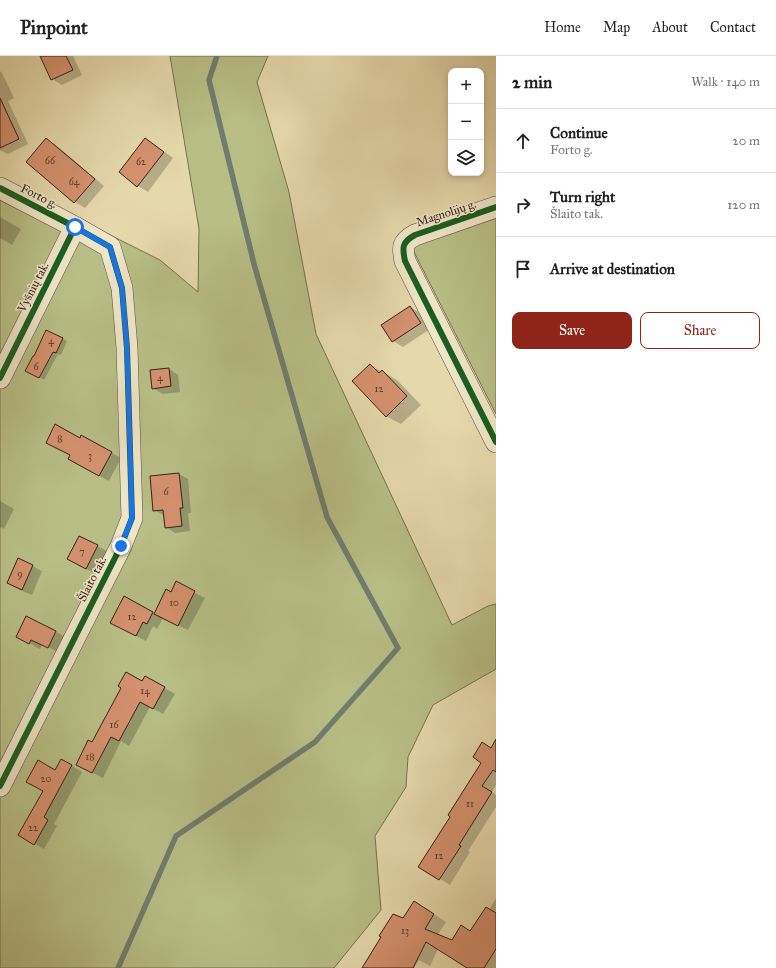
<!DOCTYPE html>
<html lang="en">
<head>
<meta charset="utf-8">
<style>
  body { margin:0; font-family:"IM FELL Great Primer",serif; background:#f2f2f2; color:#222 }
  .controls { position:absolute; right:12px; top:12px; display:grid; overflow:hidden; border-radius:8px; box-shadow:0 2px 6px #0003 }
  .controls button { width:36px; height:36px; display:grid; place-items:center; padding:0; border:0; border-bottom:1px solid #e0e0e0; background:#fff; color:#222; font:20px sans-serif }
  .stop { position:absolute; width:12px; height:12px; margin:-9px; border:3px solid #1a73e8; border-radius:50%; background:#fff }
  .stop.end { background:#1a73e8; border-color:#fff; box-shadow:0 1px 4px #0008 }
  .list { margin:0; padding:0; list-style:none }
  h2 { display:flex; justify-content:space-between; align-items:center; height:52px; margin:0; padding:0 16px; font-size:17px }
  h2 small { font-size:13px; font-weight:400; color:#767676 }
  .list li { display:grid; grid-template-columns:26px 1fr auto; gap:12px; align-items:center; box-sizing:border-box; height:64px; padding:0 16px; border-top:1px solid #e0e0e0 }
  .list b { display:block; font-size:15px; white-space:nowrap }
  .list p { margin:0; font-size:13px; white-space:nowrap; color:#767676 }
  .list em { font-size:13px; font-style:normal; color:#767676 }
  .actions { display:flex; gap:8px; padding:12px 16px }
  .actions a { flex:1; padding:9px 0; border:1px solid #8f2418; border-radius:8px; text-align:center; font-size:14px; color:#8f2418 }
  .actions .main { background:#8f2418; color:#fff }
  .icon { flex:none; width:22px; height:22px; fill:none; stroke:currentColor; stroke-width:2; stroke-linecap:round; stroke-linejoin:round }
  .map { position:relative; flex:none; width:496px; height:912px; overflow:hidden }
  header { display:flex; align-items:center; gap:24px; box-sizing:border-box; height:56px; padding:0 20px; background:#fff; border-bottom:1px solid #e0e0e0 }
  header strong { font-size:19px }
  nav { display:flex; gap:22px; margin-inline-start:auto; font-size:14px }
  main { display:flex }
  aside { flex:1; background:#fff }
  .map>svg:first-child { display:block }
</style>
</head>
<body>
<header>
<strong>Pinpoint</strong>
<nav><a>Home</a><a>Map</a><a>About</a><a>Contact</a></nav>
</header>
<main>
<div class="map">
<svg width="496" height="912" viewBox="0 0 496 912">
  <rect width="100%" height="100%" fill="#e5d8ab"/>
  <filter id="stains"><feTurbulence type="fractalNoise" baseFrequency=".005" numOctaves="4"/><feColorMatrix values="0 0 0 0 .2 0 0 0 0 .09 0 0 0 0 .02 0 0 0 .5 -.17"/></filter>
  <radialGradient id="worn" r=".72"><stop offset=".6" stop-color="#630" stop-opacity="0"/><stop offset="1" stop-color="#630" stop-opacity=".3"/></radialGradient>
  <g fill="#b8be86" stroke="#787050">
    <path d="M170,0h98l-11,26 32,110 27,142 136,291 36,-19 8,-2v65l-63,36 -25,52 -2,30 -31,49 6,74 -47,58h-334v-788l160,80 38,32 1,-63z"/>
    <path d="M496,156v202l-85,-168z"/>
  </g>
  <g fill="#0003">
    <path d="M41,0h32l9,19 -20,10 -10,-6z"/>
    <path d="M0,15l2,2 12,25 -6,3 20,43 -20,10 -8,-4z"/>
    <path d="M47,83l9,6 48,41 -19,22 -10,-6 -47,-41z"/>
    <path d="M145,83l10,6 18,13 -25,34 -10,-6 -18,-14z"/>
    <path d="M0,161l21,12 -9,16 -12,-7z"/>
    <path d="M410,251l10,6 10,16 -27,18 -10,-6z"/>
    <path d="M63,283l4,2 -6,14 -3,-1 -14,26 -18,-10z"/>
    <path d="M370,309l27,15 24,25 -20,19 -15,-8z"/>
    <path d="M169,313l9,6 2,17 -17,2 -10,-6z"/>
    <path d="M82,380l39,22 -12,23 -40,-22z"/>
    <path d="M179,418l9,5 3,34h-3l2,18 -15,2 -9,-6 -2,-12h-1l-9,-5 -3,-34z"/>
    <path d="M0,445l14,8 -10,20 -4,-2z"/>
    <path d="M97,490l10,5 -11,23 -18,-9z"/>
    <path d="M32,510l10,5 -10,24 -14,-6 -10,-6z"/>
    <path d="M176,527l29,15 -17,32 -25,-12 -6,11 -4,-3 -7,15 -25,-13 3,-31 31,17 16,-21z"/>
    <path d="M26,561l40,20 -8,15 -16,-8 -2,5 -13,-7z"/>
    <path d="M145,621l30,17 -12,20 -13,-7 -21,39 -8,-5 -18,37 -16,-8 5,-26 31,-56 20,-6z"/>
    <path d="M496,691v38l-4,7 4,3v12l-28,44 2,1 -20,33 -31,-19z"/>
    <path d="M62,704l20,12 -28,52 3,2 -13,23 -25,-14z"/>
    <path d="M496,842v70h-27l-31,-19 -8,17 -11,-6 -5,8h-50l39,-49 23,-10 20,13 -9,14 15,6 19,-10 18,-22z"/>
  </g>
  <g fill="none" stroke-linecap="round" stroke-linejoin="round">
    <path stroke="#717d6c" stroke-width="5.5" d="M118,912l58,-132 139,-94 83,-94 -71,-131 -73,-253 -45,-184 8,-24"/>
  </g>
  <g fill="#d4916f" stroke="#372119">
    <path d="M40,0h26l7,14 -22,10z"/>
    <path d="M0,42l19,41 -19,9z"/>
    <path d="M46,82l49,41 -21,24 -48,-41z"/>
    <path d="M145,82l19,14 -27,35 -18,-15z"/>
    <path d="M410,250l11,17 -29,19 -11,-17z"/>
    <path d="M46,274l17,8 -7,15 -3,-1 -14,26 -14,-7 8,-15h1z"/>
    <path d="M370,308l9,9 3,-3 25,26 -21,21 -34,-36z"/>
    <path d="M169,312l2,18 -19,3 -2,-19z"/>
    <path d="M55,368l25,14 1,-3 31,17 -13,24 -31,-17 2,-4 -24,-12z"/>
    <path d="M179,417l4,35h-3l2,18 -17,2 -2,-18 -10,1 -3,-35z"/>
    <path d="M79,480l19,9 -12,24 -19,-10z"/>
    <path d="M18,502l15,7 -11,25 -15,-7z"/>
    <path d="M176,525l19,10 -17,35 -24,-12 12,-25 5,3z"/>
    <path d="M124,540l29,16 -6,12 -4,-2 -7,14 -26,-13z"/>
    <path d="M26,560l30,15 -8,17 -17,-8 -2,4 -13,-7z"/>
    <path d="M126,616l16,9 3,-5 20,11 -12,22 -13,-7 -21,39 -8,-4 -19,36 -16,-8 12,-25 4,2 29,-54 -3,-2z"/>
    <path d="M496,683v33l-3,-2 -11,16 10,6 -33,53 2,1 -22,34 -21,-13 32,-50 -2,-2 33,-52 -8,-6 9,-15 9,6z"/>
    <path d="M61,703l11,6 -28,52 4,3 -14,25 -16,-10 25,-44 -17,-9 12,-22 17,10z"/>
    <path d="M414,845l20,13 -9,15 27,11 9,-15 9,6 16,-24 10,6v36l-12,19h-17l-41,-26 -13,26h-51l19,-31 -2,-1 14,-22 10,4z"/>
  </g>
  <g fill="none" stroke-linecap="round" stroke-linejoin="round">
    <g stroke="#624f3e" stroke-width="22">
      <g id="minor">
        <path d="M0,132l75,39 35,20 12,41 5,60 5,170 -11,28 -121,240"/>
        <path d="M496,151l-81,28c-13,7 -13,12 -10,26l91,181"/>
        <path d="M0,322l75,-151"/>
      </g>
    </g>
    <use href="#minor" stroke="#eee6c8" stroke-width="21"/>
    <g stroke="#eee6c8" stroke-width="8">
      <g id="cycleway">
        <path d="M0,132l75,39 35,20 12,41 5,60 5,170 -11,28 -121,240"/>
        <path d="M496,151l-81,28c-13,7 -13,12 -10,26l91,181"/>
        <path d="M0,322l75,-151"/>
      </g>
    </g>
    <use href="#cycleway" stroke="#1b5e20" stroke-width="6"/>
  </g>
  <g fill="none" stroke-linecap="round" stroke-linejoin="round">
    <path stroke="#1a73e8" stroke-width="5" d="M75,171l35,20 12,41 5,60 5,170 -11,28"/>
  </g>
  <g text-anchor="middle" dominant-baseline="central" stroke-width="3" stroke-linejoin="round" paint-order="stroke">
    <g font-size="10" fill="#5e3d2e">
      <text x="50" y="105">66</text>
      <text x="141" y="106">62</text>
      <text x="74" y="126">64</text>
      <text x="51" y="285">4</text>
      <text x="36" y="311">6</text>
      <text x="160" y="322">4</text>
      <text x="379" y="333">12</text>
      <text x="60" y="383">8</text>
      <text x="90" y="400">3</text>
      <text x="166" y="436">6</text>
      <text x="82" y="496">7</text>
      <text x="20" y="518">9</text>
      <text x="174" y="547">10</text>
      <text x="132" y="561">12</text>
      <text x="145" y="635">14</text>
      <text x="114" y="669">16</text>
      <text x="90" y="701">18</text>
      <text x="46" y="723">20</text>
      <text x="470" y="748">11</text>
      <text x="33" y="772">22</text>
      <text x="439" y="800">12</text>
      <text x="405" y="875">13</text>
    </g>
    <g font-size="12" fill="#372119" stroke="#eee6c8">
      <text transform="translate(39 140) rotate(27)">Forto g.</text>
      <text transform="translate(446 157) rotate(-18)">Magnolijų g.</text>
      <text transform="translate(33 231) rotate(-63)">Vyšnių tak.</text>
      <text transform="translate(92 523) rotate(-63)">Šlaito tak.</text>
    </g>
  </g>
  <rect width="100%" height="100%" filter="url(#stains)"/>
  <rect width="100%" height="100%" fill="url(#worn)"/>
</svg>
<div class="controls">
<button>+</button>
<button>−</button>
<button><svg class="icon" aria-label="layers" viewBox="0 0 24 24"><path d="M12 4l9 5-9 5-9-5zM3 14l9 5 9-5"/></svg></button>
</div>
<div class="stop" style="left:75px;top:171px"></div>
<div class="stop end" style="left:121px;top:490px"></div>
</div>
<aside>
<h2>2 min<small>Walk · 140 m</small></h2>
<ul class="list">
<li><svg class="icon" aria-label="ahead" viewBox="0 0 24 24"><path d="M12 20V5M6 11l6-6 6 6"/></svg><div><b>Continue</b><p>Forto g.</p></div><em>20 m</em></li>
<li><svg class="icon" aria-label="right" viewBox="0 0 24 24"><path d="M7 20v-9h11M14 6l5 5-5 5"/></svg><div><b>Turn right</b><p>Šlaito tak.</p></div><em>120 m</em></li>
<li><svg class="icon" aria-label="arrive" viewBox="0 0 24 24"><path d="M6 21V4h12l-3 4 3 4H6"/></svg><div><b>Arrive at destination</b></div></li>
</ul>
<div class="actions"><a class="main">Save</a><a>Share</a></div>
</aside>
</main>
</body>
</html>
